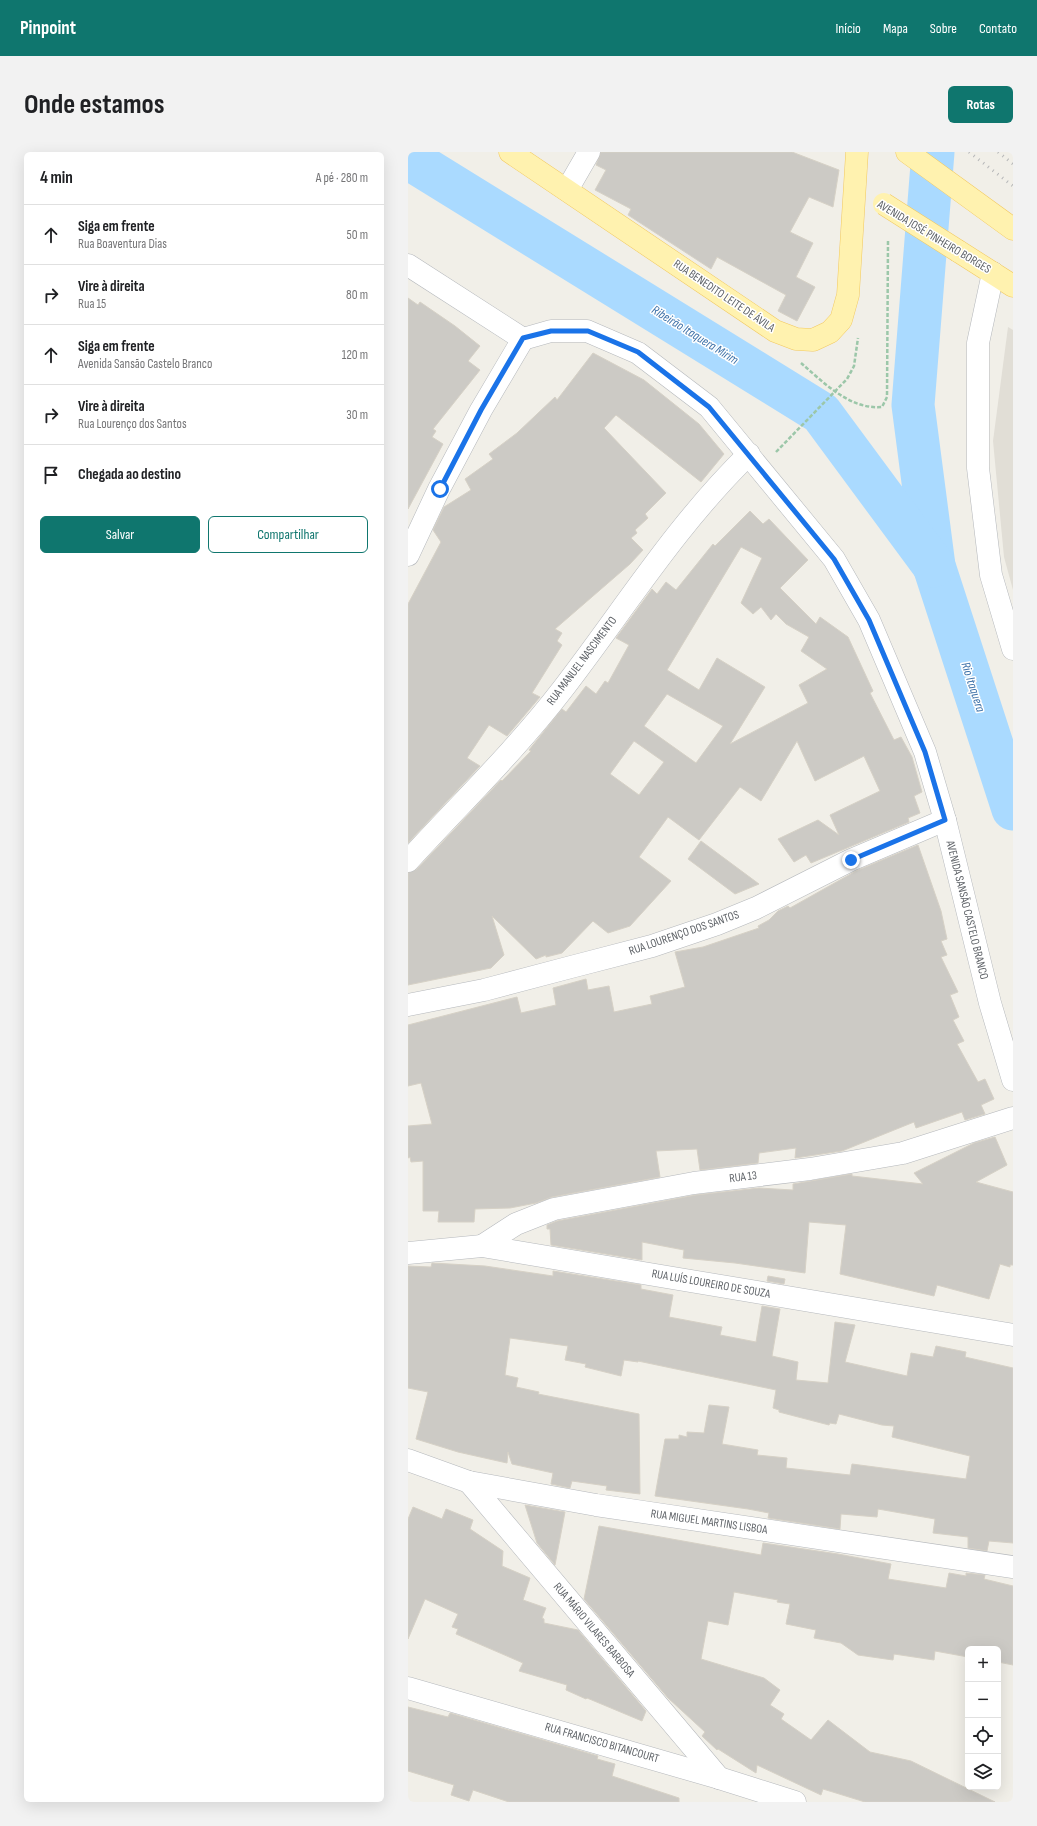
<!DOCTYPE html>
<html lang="pt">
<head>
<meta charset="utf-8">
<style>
  body { margin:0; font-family:"Sofia Sans Condensed",sans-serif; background:#f2f2f2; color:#202124 }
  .controls { position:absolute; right:12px; bottom:12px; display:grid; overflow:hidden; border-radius:6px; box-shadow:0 4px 16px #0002 }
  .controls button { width:36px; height:36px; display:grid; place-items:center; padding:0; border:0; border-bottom:1px solid #e0e0e0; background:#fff; color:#202124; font:20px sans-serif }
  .stop { position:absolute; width:12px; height:12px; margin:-9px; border:3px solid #1a73e8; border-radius:50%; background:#fff }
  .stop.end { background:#1a73e8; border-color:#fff; box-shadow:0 1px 4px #0008 }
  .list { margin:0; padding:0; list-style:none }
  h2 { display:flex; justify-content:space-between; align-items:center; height:52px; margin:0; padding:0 16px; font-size:17px }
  h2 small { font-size:13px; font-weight:400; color:#757577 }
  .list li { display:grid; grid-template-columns:26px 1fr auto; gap:12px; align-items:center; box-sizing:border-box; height:60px; padding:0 16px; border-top:1px solid #e0e0e0 }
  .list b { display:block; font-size:15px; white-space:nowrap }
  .list p { margin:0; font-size:13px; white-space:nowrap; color:#757577 }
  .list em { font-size:13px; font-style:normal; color:#757577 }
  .actions { display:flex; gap:8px; padding:12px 16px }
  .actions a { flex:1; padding:9px 0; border:1px solid #0f766e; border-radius:6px; text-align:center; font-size:14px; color:#0f766e }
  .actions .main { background:#0f766e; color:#fff }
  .icon { flex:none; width:22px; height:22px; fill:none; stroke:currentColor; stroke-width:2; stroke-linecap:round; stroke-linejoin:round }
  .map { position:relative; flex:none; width:605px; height:1650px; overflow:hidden; border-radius:6px }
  header { display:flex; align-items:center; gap:24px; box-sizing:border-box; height:56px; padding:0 20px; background:#0f766e; color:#fff }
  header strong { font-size:19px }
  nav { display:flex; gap:22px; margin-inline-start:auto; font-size:14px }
  .intro { display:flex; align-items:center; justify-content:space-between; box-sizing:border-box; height:96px; padding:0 24px }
  h1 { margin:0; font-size:28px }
  .button { padding:10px 18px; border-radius:6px; background:#0f766e; color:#fff; font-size:14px; font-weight:700 }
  main { display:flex; gap:24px; padding:0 24px }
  aside { flex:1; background:#fff; border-radius:6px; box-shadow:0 4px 16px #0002 }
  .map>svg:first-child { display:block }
</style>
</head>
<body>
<header>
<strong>Pinpoint</strong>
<nav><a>Início</a><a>Mapa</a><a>Sobre</a><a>Contato</a></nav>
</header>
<div class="intro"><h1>Onde estamos</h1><a class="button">Rotas</a></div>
<main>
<aside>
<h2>4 min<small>A pé · 280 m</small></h2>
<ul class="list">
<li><svg class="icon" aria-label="ahead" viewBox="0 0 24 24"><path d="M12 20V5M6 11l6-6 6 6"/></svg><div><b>Siga em frente</b><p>Rua Boaventura Dias</p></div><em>50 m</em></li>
<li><svg class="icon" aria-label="right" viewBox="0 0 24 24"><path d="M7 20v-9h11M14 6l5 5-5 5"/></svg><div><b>Vire à direita</b><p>Rua 15</p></div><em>80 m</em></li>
<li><svg class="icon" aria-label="ahead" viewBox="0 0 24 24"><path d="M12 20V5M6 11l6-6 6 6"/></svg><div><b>Siga em frente</b><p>Avenida Sansão Castelo Branco</p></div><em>120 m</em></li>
<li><svg class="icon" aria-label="right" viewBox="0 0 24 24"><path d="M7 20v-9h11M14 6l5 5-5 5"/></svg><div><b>Vire à direita</b><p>Rua Lourenço dos Santos</p></div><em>30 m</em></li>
<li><svg class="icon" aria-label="arrive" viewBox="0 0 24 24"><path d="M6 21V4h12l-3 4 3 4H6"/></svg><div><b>Chegada ao destino</b></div></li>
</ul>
<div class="actions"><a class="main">Salvar</a><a>Compartilhar</a></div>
</aside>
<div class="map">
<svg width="605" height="1650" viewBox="0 0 605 1650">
  <rect width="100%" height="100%" fill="#f1efe8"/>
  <path fill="#e1ded6" d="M600,175l5,3v260l-9,-33 -11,-116z"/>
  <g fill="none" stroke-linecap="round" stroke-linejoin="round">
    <g stroke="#aadaff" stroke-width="43">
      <path d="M525,0l-20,253 21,161 79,243"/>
      <path d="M0,6l413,255 113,153"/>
    </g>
  </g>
  <g fill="#cccac5" stroke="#d6d1c6" fill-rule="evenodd">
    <path d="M193,0h191l47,18 -6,37 -24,-10 -19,35 23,11 -17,34 19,10 -18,34 -19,-10 8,-16 -69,-38 -6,12 -83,-54 3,-6 -36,-19 11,-20 -10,-5z"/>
    <path d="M0,146l10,7 2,-3 35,24 25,20 -12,15 12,9 -47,59 3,2 -4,6 11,7 -35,65z"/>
    <path d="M185,201l51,27 55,44 25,30 -23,28 -85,-67 -12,13 62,65 -21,21 3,4 -13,12 2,3 -6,5 12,12 -13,14 -75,65 7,4 -5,8 5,4 -30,48 8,4 -33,39 -18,-11 -22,33 13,8 -72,77v-239l33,-62 -8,-12 11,-23 27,-17 -6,-11 28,-20 -4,-5 28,-21 38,-36 2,3z"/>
    <path d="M342,359l13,13 6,-5 39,41 -28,28 36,36 4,-7 28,20 25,54 -3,2 24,47 7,-3 11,20 10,35 -8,4 6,17 -12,5 1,4 -98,41 -5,-8 -12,7 -16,-23 40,-19 21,15 -9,-20 50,-24 -16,-35 -49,25 -18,-40 -36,60 -21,-14 -41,53 -31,-23 -29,40 32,24 -41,45 -22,7 -15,-12 -31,32 -16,4v-2l-10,4 -44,-43 12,39 -13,13 -83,17v-112l9,-4 84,-89 1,1 29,-30 -2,-1 33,-41 4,3 20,-26 10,8 9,-13 3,2 21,-38 -13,-7 36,-49 5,5 9,-12 10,8 37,-46 2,2zM333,395l21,11 -21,45 12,11 8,-7 10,13 5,-6 10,10 23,13 -8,14 26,18 -28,16 9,18 -78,41 35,-57 -48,-29 -18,32 -32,-20zM259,542l56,32 -27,37 -52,-37zM226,589l30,21 -25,33 -29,-21z"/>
    <path d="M293,689l58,43 -24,10 -47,-35z"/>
    <path d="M510,693l23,66 6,28 -6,2 6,14 -6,2 17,35 -8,3 9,22 -6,3 11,21 -7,3 21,38 7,-3 9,20 -13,6 4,9 -20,6 -3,-8 -46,16 -2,-6 -72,29 -47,7 1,-10 -37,5 -1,10 -58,7 -3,-21 -41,2 4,26 -108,20 -16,6 -26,5 -35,1 -1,13h-36l1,-11h-16v-50l-12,1 -1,-5 -2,1v-32l24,-2 -11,-41 -13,3v-61l109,-28 4,16 35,-8 -3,-17 33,-9 2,11 21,-4 5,26 38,-8 -2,-8 35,-9 -10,-35 28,-5 56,-19 -1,-2 11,-6 9,-9 10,-5 2,2 66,-37z"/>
    <path d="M587,985l12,28 -31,17 37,10v73h-3v2l-10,-3 -11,35 -52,-14 -3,11 -94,-22 6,-49 -37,-3 -4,51 -70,-10 -52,-5 1,-8 -42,-8v18l-91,-15 -1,-16h-3v-4l10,-4 139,-26 63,-7 34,2v-6l59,-10v2l71,8 -9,-11 60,-30z"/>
    <path d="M24,1111l53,3 68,10v-5l88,14v4l32,6 -4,22 53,10 -2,8 36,7 6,-36 18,3 -8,47 26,6 -2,18 32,3 7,-61 20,3 -10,37 62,14 4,-23 22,4 3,-11 30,6 -1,5 48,11v175l-24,-2 -2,10 -19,-3v-11l-35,-4 2,-14 -57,-10 -1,8 -36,-3 -1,15 -72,-11 1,-5 -21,-4 -93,-13 10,-57h14v-4l8,2v-5l17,1 5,-28 20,2 -7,37 36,6 -1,5 30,3 -1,10 64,7 2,-11 114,15 4,-23 -78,-19 2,-11 -12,-1 -43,-11 -3,10 -6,-1 -1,2 -50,-13v-2l-6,-2 3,-18 -138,-29v1l-14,-2 -3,16 -36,-9 1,-3 -21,-4 3,-14 -58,-8 -5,37 13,3 -2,9 23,5 -1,2 101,20 1,80 -34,-4 1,-4 -35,-5 -2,7 -19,-4 2,-11 -41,-9 -4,-12 -1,11 -49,-11 -42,-13 12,-47 -20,-4v-122l23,1z"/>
    <path d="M360,1124l17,3 -1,5 -17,-3z"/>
    <path d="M117,1353l40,7 -10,53 -18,-22z"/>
    <path d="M5,1355l29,12 4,-10 27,11 -3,9 33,22 -1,15 28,12 -7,22 23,8 -4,10 2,1v4l34,7 68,81 -4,10 -55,-23 -1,1 -20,-9 1,-5 -48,-14 4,-8 -67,-29 2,-5 -6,-2 6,-13 -33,-15 -17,40v-120z"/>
    <path d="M191,1374l162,29 2,-12 75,11 53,10 -3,15 58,9 3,-15 17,3v-3l19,2 -1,4 29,7v79l-15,-3v-13h-30v8l-33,-6 -1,9 -40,-6 -1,6 -35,-5 -17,-12 -27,-5 2,-8 -30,-6 4,-20 -13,-2 1,-2 -44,-8 -6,33 -20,-4 -7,38 63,19 16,12 -10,15 14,9 -3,5 30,21 17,-20 42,32 41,9 84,41h-130l-42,-13 -2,6 -64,-30 -1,8 -38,-24 -1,1 -15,-14 3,-4 -37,-34 -84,-99z"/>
    <path d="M0,1555l40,10 2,-4 148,43 -1,3 18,5 -3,12 67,22v4h-170l-36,-12 -4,11 -18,-6 3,-10 -46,-14z"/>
  </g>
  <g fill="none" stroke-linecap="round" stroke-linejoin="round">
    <g stroke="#b5b8bc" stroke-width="23">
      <g id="minor">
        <path d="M159,38l22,-38"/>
        <path d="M0,113l115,74"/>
        <path d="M585,121l-15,70v125l13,107 22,74"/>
        <path d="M115,187l28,-8h36l51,22 71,54 125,152 35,61 56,132 20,68 45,183 23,77"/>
        <path d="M0,403l31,-66 42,-79 42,-71"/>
        <path d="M0,709c51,-56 107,-110 154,-171 61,-79 114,-165 187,-236"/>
        <path d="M0,853l76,-15 87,-23 81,-21 65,-22 39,-16 95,-48 94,-40"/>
        <path d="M74,1094l34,-22 38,-15 140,-26 116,-14 93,-16 110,-35"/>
        <path d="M0,1101l74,-7 531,89"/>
        <path d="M0,1308l61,22 127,23 417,62"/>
        <path d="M61,1330l250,296"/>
        <path d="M0,1536l311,90 76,24"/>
      </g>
    </g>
    <g stroke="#f2c960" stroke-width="23">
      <g id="major">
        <path d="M102,0l265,179 21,8 17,1 17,-8 11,-12 7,-25 9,-143"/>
        <path d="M499,0l106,77"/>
        <path d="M550,99l55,35"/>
      </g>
    </g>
    <g stroke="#9cc7a9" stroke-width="2.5" stroke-dasharray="4 2" stroke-linecap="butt">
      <path d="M393,211c22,19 49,47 81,44l5,-10 1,-156"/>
      <path d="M368,300l71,-73 7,-13 4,-28"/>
    </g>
    <use href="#minor" stroke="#fff" stroke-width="22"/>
    <use href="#major" stroke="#fff2af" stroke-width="22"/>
    <g stroke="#b6b7b8" stroke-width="3" stroke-dasharray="1 5" stroke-linecap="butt">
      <path d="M561,0l44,34"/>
      <path d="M590,0l15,12"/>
    </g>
    <g stroke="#f2c960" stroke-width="23" stroke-linecap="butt">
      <path id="major-bridge" d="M476,52l74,47"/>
    </g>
    <use href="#major-bridge" stroke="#fff2af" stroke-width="22"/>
  </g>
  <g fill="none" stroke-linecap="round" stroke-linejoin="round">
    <path stroke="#1a73e8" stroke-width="5" d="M32,337l41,-79 42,-72 28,-7h37l50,21 71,55 125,152 35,61 56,132 20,68 -94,40"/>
  </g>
  <g text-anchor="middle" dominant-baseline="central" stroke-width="3" stroke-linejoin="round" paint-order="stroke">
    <g font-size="12" fill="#5f6368" stroke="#fff">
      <text transform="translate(526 85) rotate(31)">AVENIDA JOSÉ PINHEIRO BORGES</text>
      <text transform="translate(316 144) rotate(34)">RUA BENEDITO LEITE DE ÁVILA</text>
      <text transform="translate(174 509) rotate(-53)">RUA MANUEL NASCIMENTO</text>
      <text transform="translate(559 758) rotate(76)">AVENIDA SANSÃO CASTELO BRANCO</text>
      <text transform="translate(276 781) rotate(-19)">RUA LOURENÇO DOS SANTOS</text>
      <text transform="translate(335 1025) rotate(-7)">RUA 13</text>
      <text transform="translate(303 1132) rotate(10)">RUA LUÍS LOUREIRO DE SOUZA</text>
      <text transform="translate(301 1370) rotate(8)">RUA MIGUEL MARTINS LISBOA</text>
      <text transform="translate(186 1478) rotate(50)">RUA MÁRIO VILARES BARBOSA</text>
      <text transform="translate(194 1591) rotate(16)">RUA FRANCISCO BITANCOURT</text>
    </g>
    <g font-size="13" font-style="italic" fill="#4174aa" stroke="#fff">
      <text transform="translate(287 183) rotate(32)">Ribeirão Itaquera Mirim</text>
      <text transform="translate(565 535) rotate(72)">Rio Itaquera</text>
    </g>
  </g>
</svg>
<div class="controls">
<button>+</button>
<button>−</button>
<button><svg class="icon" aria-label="locate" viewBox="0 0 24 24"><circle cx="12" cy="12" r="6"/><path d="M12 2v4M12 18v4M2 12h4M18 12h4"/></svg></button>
<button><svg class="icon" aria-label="layers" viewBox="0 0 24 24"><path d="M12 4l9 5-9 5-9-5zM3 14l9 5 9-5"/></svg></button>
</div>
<div class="stop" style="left:32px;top:337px"></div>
<div class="stop end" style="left:443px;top:708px"></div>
</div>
</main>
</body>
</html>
